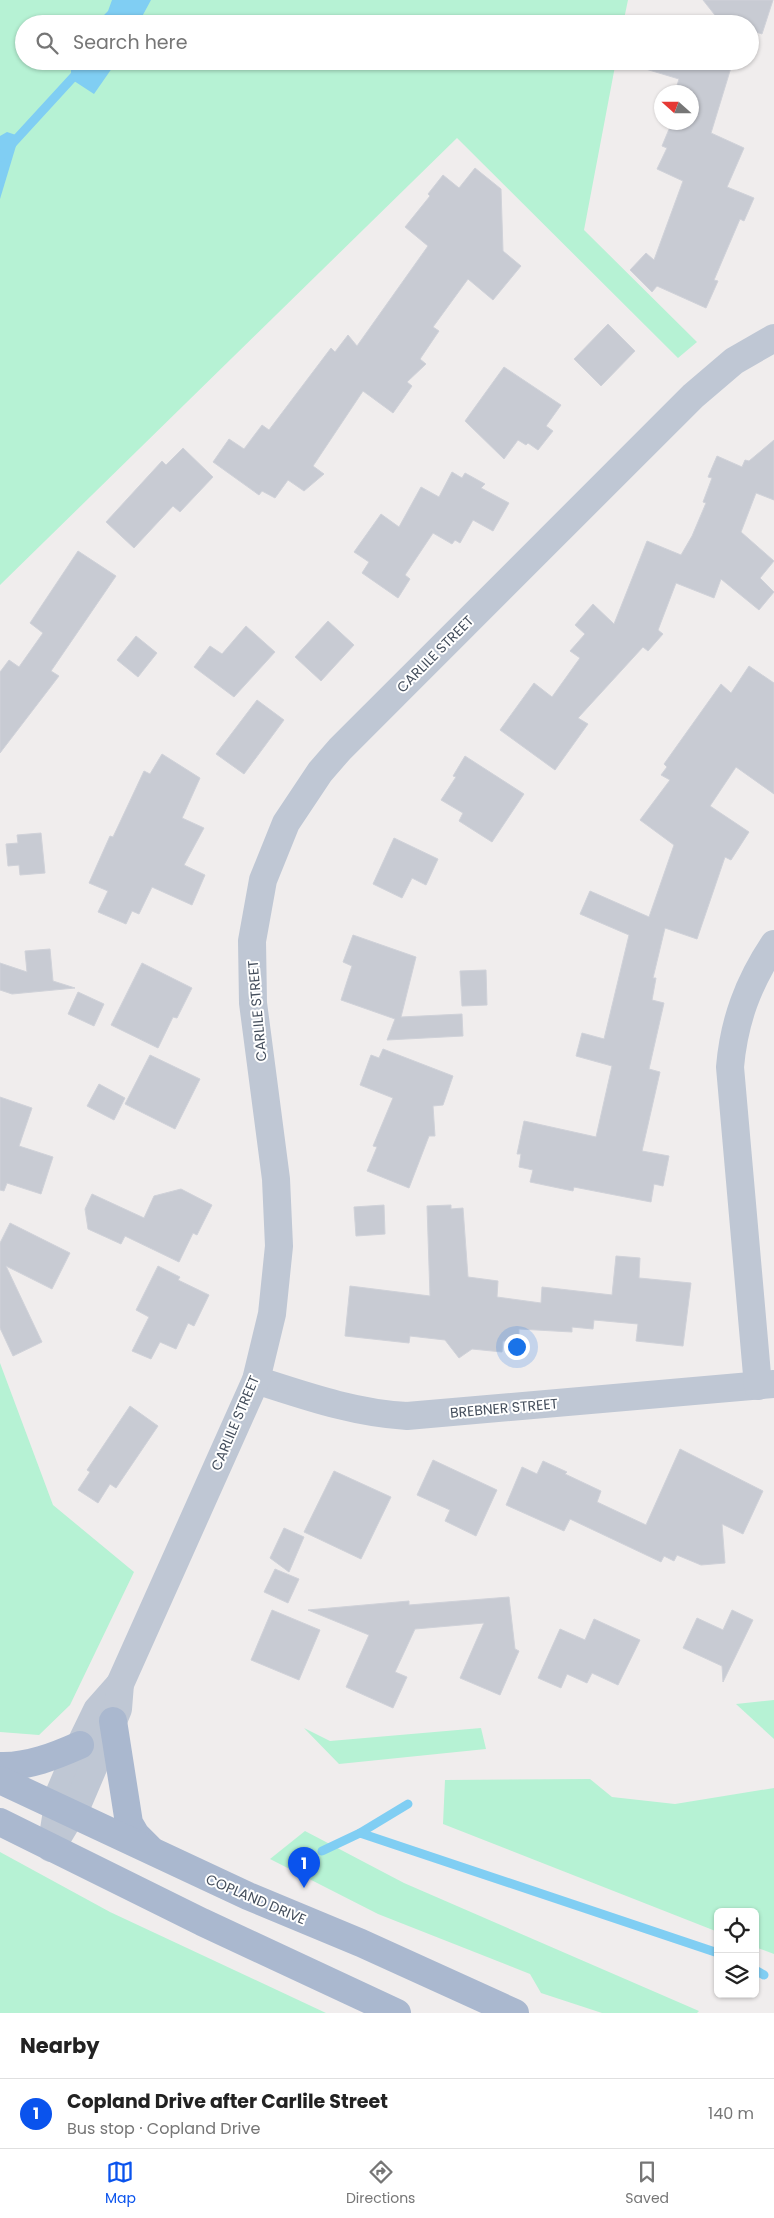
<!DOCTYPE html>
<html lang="en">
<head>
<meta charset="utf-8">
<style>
  body { margin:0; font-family:Poppins,sans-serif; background:#f6f6f6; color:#222 }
  .controls { position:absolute; right:15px; bottom:15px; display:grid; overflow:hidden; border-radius:8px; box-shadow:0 1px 4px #0004 }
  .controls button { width:45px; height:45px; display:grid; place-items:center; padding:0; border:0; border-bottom:1px solid #e0e0e0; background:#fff; color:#222; font:25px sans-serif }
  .compass { position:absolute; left:654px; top:85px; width:45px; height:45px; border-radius:50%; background:#fff; box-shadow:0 1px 4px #0004; rotate:291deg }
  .you { position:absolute; left:516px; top:1346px; width:18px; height:18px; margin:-12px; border:4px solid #fff; border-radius:50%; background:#1a73e8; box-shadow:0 0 0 8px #1a73e833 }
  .badge { display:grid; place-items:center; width:32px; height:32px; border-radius:50%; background:#0a53ed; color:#fff; font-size:16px; font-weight:700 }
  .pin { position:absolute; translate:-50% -41px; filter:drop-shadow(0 1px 2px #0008) }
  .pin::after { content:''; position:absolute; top:26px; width:18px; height:15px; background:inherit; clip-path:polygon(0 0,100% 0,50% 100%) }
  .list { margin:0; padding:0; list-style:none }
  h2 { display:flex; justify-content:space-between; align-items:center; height:65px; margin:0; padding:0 20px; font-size:21px }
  h2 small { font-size:16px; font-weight:400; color:#767676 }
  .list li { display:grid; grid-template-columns:32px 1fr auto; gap:15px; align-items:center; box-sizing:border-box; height:70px; padding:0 20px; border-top:1px solid #e0e0e0 }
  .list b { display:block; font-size:19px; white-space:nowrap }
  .list p { margin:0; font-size:16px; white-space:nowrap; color:#767676 }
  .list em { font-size:16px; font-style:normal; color:#767676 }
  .icon { flex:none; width:28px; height:28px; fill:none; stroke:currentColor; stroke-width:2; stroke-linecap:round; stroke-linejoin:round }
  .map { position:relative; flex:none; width:774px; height:2013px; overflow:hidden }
  .search { position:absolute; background:#fff; box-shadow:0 1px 4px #0004; left:15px; right:15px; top:15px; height:55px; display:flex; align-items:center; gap:12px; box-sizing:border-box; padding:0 18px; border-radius:28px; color:#767676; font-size:19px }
  .sheet { height:135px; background:#fff }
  nav { display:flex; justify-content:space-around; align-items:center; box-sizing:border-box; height:70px; border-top:1px solid #e0e0e0; background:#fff; font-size:14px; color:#767676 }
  nav a { display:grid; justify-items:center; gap:2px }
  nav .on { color:#0a53ed }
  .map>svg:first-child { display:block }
</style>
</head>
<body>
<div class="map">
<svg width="774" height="2013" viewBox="0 0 774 2013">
  <rect width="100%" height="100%" fill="#f0eded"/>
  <g fill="#b6f2d4">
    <path d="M0,0h628l-5,24h-599v37h592l-32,169 113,112 -19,16 -221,-220 -457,447z"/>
    <path d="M0,1363l53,142 81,67 -64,133 -31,30 -39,-3z"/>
    <path d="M774,1700v39l-38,-35z"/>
    <path d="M304,1728l26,13 151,-13 5,21 -147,15z"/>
    <path d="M590,1779l22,18 63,7 99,-16v166l-19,-7v-35h-37v20l-275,-108 2,-44z"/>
    <path d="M305,1831l99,52 295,128 -2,2h-95l-61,-20 -11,-19 -152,-60 -108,-55z"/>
    <path d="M0,1852l110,60 216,101h-326z"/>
  </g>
  <g fill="#80cef3">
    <path d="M112,0h39l-13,24h-43l13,-13z"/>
    <path d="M71,61h46l-23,33 -23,-15z"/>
    <path d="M7,132l12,4 -19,63v-63z"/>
  </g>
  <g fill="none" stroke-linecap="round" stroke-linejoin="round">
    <g stroke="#80cef3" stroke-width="9">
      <path d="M0,157l88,-96"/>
      <path d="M360,1833l48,-29"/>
      <path d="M322,1851l38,-18 358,120"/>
      <path d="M755,1970l9,5"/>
    </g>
  </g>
  <g fill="#c8cbd3" stroke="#d0d2d9">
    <path d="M703,0h70l-11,34 -12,-4v-6h-18l-14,-5z"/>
    <path d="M640,61h93l-22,72 33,15 -17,39 27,11 -10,23 -4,-2 -26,61 4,1 -12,27 -49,-22 -5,6 -22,-22 16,-17 8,7 29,-79 -26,-12 10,-21 -5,-2 10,-24h20v-30h-17l4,-13 -40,-12z"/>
    <path d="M475,168l26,21 2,62 18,15 -28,34 -25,-21 -35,48 6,4 -19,28 6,5 -19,18 5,4 -19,27 -30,-22 -50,75 11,8 -20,17 -16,-11 -13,18 -13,-7 -3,4 -46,-33 16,-23 15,10 18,-24 7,5 62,-82 4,4 13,-17 9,11 71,-100 -23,-19 25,-31 -2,-2 15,-19 16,13z"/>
    <path d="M608,324l27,27 -34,35 -27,-27z"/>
    <path d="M504,367l57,38 -15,21 7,5 -15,19 -10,-7 -2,2 -8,-5 -14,19 -39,-38z"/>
    <path d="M774,440v60l-18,-7 -15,39 33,29 -14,17 14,14 -15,18 -38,-31 -7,19 -38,-15 -18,47 5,4 -15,17 -5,-4 -65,71 10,6 -33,46 -55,-40 34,-47 18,14 28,-39 -10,-7 15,-17 -10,-9 18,-21 21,20 33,-83 34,14 11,-19 14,-33 -3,-1 9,-24 -4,-1 9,-21 25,11 3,-7 4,1z"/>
    <path d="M183,448l30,29 -33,35 -7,-6 -39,42 -28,-26 56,-61 4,4z"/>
    <path d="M452,472l10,6 3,-5 20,11 -4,4 28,15 -16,28 -20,-11 -13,23 -5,-3 -3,4 -19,-11 -28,42 5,4 -12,19 -36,-25 7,-11 -15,-10 27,-38 18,13 22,-40 18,10z"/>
    <path d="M78,551l38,25 -65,95 8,5 -59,77v-81l9,-12 10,7 24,-34 -13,-10z"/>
    <path d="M328,621l26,24 -33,36 -26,-24z"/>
    <path d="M246,626l29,26 -41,45 -40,-30 16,-21 12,8z"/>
    <path d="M136,636l21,17 -19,24 -21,-17z"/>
    <path d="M749,666l25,17v111l-38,-27 -26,39 39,26 -18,28 -6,-3 -28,82 -32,-11 -12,50h3l-4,22 12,3 -15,66 11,3 -18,79 27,5 -6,30 -9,-2 -3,18 -77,-15 -1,4 -43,-9 3,-12 -14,-3 2,-13h-4l7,-33 72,16 16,-71 -36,-10 6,-23 22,6 25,-104 -49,-21 10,-23 59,26 25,-72 -34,-25 30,-40 -9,-5 6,-8 -3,-3 57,-80 10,9z"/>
    <path d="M257,700l27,20 -40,54 -28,-20z"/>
    <path d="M162,754l38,24 -18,40 22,10 -20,37 21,10 -13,30 -40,-18 -13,27 -7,-3 -6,13 -28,-12 10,-21 -19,-8 21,-47 3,1 31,-66 6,3z"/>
    <path d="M465,756l59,38 -32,48 -33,-21 4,-8 -22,-13 15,-23 -3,-1z"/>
    <path d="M41,833l4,40 -25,2 -1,-10 -11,1 -2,-22 12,-1 -1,-8z"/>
    <path d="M394,838l44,21 -12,26 -14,-7 -10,20 -29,-14z"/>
    <path d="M353,935l63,22 -15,60 61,-3 1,22 -76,4 8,-21 -54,-19 11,-34 -9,-4z"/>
    <path d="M50,949l3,32 22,7 -63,6 -12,-4v-27l27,9 -2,-21z"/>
    <path d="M142,963l50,25 -15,30 -4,-1 -15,31 -47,-23z"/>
    <path d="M486,970l1,35 -25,1 -2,-35z"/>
    <path d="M78,992l26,12 -10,22 -26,-12z"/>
    <path d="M383,1049l70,27 -10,29 -10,1 2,30h-6l-20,52 -42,-17 10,-24 -4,-1 20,-48 -33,-13 11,-30 8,3z"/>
    <path d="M150,1055l50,24 -25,50 -50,-25z"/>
    <path d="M99,1084l26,14 -11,22 -27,-14z"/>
    <path d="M0,1097l32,11 -13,38 34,11 -12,37 -34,-11 -3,8 -4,-1z"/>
    <path d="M181,1189l31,16 -15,30 -4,-2 -14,29 -54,-26 -4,8 -33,-15 -3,-20 7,-15 52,24 10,-22z"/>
    <path d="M384,1205l1,29 -29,2 -2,-29z"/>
    <path d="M451,1205v4l12,-1 5,69 30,4 -1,16 44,6 1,-16 70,8 4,-39 24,2 -1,20 52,5 -8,63 -47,-5 2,-17 -44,-4 -1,9 -21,-2v5l-53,-3v12h-16l-1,11 -30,-3 -13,9 -14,-18 -35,-4 -1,7 -64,-7 5,-50 80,10 -3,-90z"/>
    <path d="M10,1223l60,30 -18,36 -46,-23 36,76 -29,14 -13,-28v-85z"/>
    <path d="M158,1266l22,11 -2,3 31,15 -15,31 -6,-3 -12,26 -16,-7 -9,17 -19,-8 17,-34 -13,-7z"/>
    <path d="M130,1406l28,20 -42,62 -6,-4 -12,19 -20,-13 12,-18 -3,-2z"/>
    <path d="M680,1449l83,42 -20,43 -21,-10 3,39 -24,2 -24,-10 -3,6 -10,-5 -3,6 -91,-43 -6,12 -58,-26 16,-38 15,7 6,-13 24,11 -2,2 36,17 -4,11 49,23z"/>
    <path d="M433,1460l64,30 -21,46 -31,-15 5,-11 -33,-15z"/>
    <path d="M334,1471l57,26 -30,62 -57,-27z"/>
    <path d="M284,1528l20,9 -15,35 -19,-14z"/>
    <path d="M275,1569l24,10 -11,24 -24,-11z"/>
    <path d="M509,1597l6,52 4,2 -19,44 -40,-17 24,-55 -69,6 -20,43 12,5 -14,31 -47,-21 23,-52 -61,-25 101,-9v4z"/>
    <path d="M272,1610l48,20 -21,50 -48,-20z"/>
    <path d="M732,1610l21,10 -30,62 -1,-16 -39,-18 14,-30 26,12z"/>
    <path d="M594,1619l46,21 -22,45 -26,-12 -5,10 -20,-9 -6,14 -23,-10 22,-49 25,11z"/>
  </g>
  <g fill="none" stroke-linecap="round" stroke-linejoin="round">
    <g stroke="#bfc7d4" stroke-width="28">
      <path d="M256,1380c50,16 98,33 151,36l367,-32"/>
      <path d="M758,1386l-28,-319c4,-46 18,-84 44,-123"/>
      <path d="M54,1830l6,-38 20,-47 17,-35 23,-26"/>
      <path d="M51,1848l27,-45 35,-82 5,-12 2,-25 136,-304 16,-66 7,-68 -3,-67 -23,-176 -1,-62 11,-61 23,-57 34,-51 20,-23 353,-353 41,-35 40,-23"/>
    </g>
    <g stroke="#aab8cf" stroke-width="28">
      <path d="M113,1721l16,102 7,12 13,13"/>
      <path d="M0,1766c28,1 55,-10 80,-21"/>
      <path d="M0,1780l248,116 113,47 154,70"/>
      <path d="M0,1822l202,100 195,91"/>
    </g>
  </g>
  <g text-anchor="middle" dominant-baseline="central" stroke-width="4" stroke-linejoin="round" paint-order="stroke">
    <g font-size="14" fill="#444e5c" stroke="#fff">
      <text transform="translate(435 654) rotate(-45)">CARLILE STREET</text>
      <text transform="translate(257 1011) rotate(-95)">CARLILE STREET</text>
      <text transform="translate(504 1408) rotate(-5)">BREBNER STREET</text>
      <text transform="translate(235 1423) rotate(-67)">CARLILE STREET</text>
      <text transform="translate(256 1899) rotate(23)">COPLAND DRIVE</text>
    </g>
  </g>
</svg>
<div class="controls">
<button><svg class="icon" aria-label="locate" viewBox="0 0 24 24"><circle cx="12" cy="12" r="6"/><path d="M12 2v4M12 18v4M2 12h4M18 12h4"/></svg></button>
<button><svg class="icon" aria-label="layers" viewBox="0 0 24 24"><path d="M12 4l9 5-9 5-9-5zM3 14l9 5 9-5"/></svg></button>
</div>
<svg class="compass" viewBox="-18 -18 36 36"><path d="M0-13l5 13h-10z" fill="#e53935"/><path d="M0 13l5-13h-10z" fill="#767676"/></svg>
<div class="you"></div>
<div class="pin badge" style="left:304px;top:1888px">1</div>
<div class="search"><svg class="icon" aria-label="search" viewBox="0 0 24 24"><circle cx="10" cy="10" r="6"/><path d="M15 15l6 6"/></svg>Search here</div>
</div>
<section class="sheet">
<h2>Nearby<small></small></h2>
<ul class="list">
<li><span class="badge">1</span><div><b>Copland Drive after Carlile Street</b><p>Bus stop · Copland Drive</p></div><em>140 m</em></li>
</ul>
</section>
<nav>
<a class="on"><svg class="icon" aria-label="map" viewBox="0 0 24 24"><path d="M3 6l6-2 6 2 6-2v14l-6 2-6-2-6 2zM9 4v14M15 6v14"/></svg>Map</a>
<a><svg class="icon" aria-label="directions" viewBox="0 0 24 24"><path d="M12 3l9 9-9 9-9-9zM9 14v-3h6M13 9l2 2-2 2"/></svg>Directions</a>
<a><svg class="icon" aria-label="saved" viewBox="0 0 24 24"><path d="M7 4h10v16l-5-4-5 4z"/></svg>Saved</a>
</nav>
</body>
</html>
